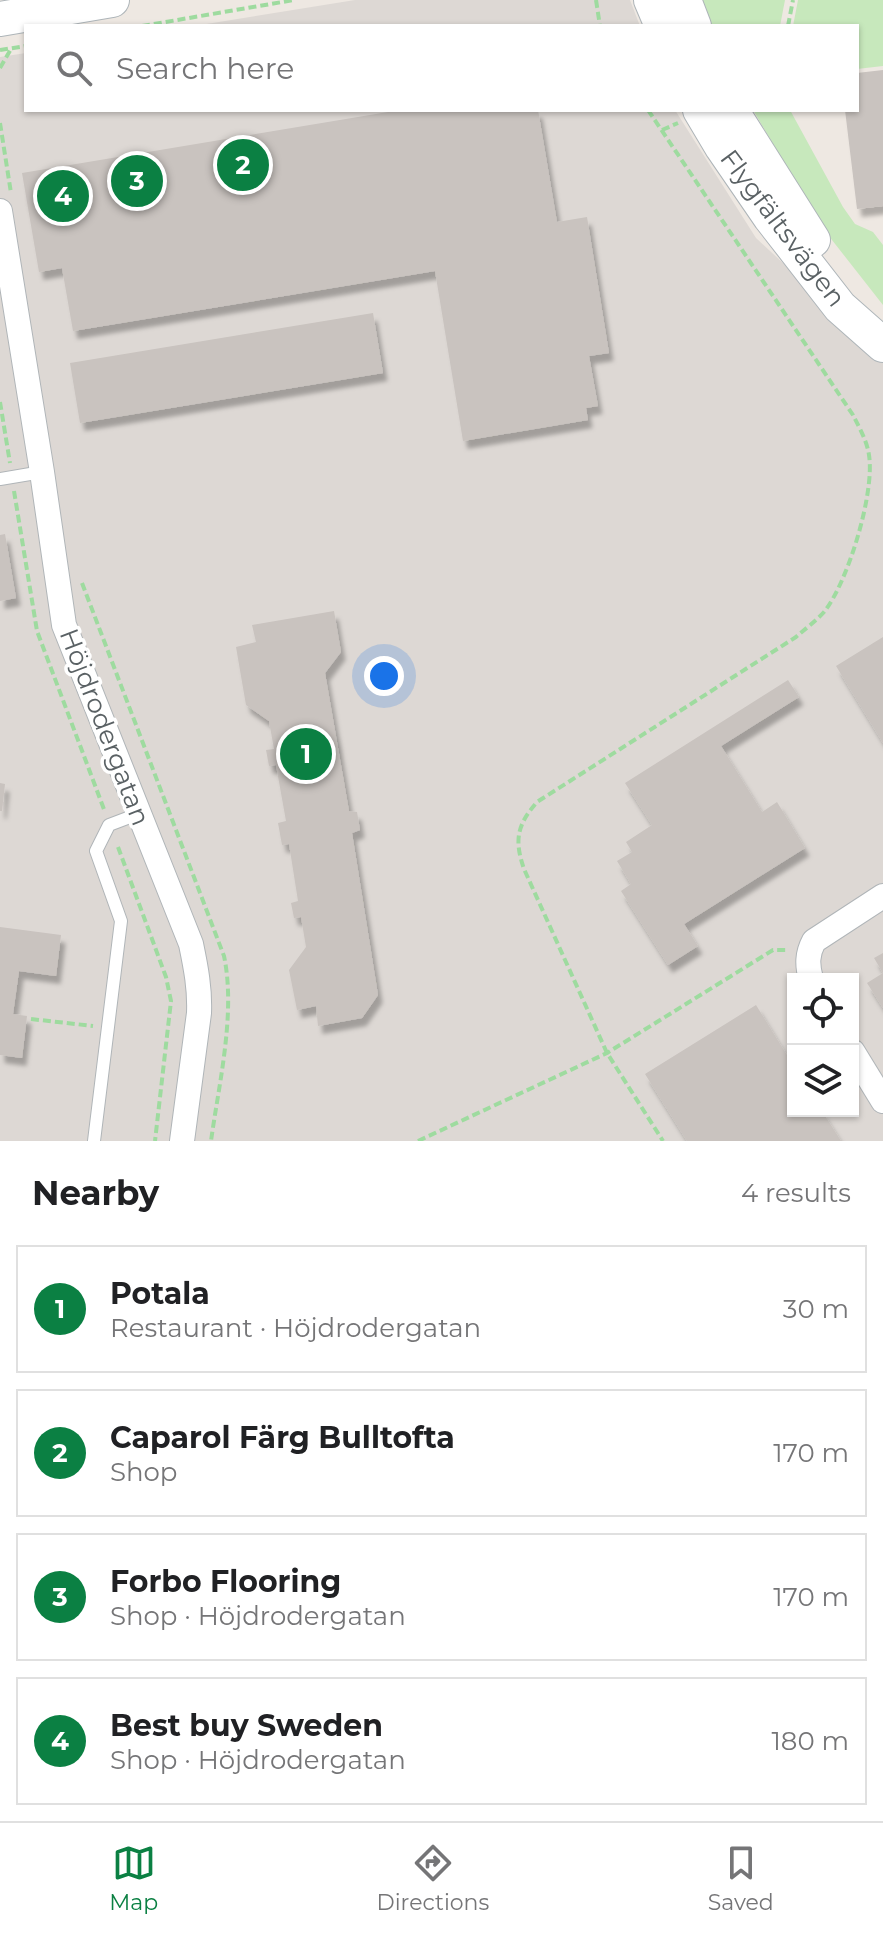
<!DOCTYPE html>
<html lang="en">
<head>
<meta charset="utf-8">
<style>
  body { margin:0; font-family:Montserrat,sans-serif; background:#f6f6f6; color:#202124 }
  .controls { position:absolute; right:24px; bottom:24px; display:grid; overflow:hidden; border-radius:0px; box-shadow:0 2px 6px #0004 }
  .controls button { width:72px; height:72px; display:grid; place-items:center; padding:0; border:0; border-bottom:2px solid #e0e0e0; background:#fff; color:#202124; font:40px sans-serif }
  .you { position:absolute; left:384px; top:676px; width:28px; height:28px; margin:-20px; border:6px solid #fff; border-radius:50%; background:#1a73e8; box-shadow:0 0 0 12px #1a73e833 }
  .badge { display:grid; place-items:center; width:52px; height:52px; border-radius:50%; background:#0b8043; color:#fff; font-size:26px; font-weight:700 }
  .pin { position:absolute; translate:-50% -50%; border:4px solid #fff; box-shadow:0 2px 8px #0006 }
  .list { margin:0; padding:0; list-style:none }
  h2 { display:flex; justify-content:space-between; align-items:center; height:104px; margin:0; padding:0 32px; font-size:34px }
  h2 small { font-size:26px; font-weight:400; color:#757577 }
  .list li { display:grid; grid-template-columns:52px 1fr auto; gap:24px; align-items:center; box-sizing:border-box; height:128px; margin:0 16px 16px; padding:0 16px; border:2px solid #e0e0e0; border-radius:0px }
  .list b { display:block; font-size:30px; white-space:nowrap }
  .list p { margin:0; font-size:26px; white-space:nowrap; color:#757577 }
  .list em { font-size:26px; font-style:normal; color:#757577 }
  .icon { flex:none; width:44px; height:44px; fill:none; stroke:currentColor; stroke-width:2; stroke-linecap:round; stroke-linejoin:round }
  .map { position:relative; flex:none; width:883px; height:1141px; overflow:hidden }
  .search { position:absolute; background:#fff; box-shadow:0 2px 6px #0004; left:24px; right:24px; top:24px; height:88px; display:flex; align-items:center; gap:20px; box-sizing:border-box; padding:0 28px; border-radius:0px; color:#757577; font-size:30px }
  .sheet { height:680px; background:#fff }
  nav { display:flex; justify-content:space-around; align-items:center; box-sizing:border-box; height:112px; border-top:2px solid #e0e0e0; background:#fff; font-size:22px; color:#757577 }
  nav a { display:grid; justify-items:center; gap:4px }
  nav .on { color:#0b8043 }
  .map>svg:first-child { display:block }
</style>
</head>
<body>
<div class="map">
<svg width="883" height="1141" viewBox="0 0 883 1141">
  <defs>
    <filter id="shadow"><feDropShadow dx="4.5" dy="8" stdDeviation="2" flood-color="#0004"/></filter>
  </defs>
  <rect width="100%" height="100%" fill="#eee8e2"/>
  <g fill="#ddd8d4" fill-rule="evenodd">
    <path d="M355,0h275l10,26h-446z"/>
    <path d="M26,53v57h649l81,128 127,118v785h-883v-1084zM793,979h60v132h-60z"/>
  </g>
  <g fill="#c7e8bc">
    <path d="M700,0h85l-5,26h-70z"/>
    <path d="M798,0h85v66l-26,3v-43h-64z"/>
    <path d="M753,110h37l53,97 12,17 18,8 10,13v60l-62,-79z"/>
  </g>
  <g fill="#c9c3bf" filter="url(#shadow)">
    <path d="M883,70v136l-26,3 -12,-99h12v-37z"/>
    <path d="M400,110h138l19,112 30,-5 22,136 -20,3 9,50 -12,2 2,12 -125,21 -28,-170 -362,60 -11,-63 -23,4 -17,-99z"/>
    <path d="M373,313l10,60 -303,50 -10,-60z"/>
    <path d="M5,534l11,64 -16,3v-66z"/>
    <path d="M334,611l7,41 -16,21 24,138 8,1 3,18 -8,3 26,162 -16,23 -44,8 -2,-20 -19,4 -8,-40 17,-23 -5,-30 -7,1 -3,-15 7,-2 -9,-57 -7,1 -4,-22 8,-2 -10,-56 -7,1 -3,-16 8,-1 -5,-28 -23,-16 -10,-58 20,-5 -4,-17z"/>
    <path d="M883,637v106l-47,-77z"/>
    <path d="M788,680l11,17 -78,49 41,66 15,-10 28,46 -121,76 14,22 -30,19 -47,-74 10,-7 -14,-23 15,-9 -6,-10 26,-17 -27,-42z"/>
    <path d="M0,783l5,1 -3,27h-2z"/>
    <path d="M0,927l61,8 -5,41 -37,-5 -6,43 14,2 -5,42 -22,-3z"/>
    <path d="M883,953v20l-9,-15z"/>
    <path d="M883,973v35l-16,-25z"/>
    <path d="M756,1005l37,60v46h29l19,30h-154l-42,-67z"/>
  </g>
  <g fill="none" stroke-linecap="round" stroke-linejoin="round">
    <g stroke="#b0b5b8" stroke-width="14">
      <g id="lane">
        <path d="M0,479l42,-7"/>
        <path d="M94,1141l27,-220 -25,-70 13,-26 29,-11"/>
      </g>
    </g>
    <g stroke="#b0b5b8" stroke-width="26">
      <g id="street">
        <path d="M0,211l42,261 22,153 127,319c5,24 9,45 8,69l-17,128"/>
        <path d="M811,979c-4,-14 -4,-25 3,-38l69,-45"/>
        <path d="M853,1052l30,49"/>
      </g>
    </g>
    <g stroke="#aeb5b9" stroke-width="36">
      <g id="secondary">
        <path d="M651,0l11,26"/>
        <path d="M684,0l10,26"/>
        <path d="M0,19l112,-19"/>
        <path d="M700,110l22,37 48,70 70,90 43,38"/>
        <path d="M731,110l82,130"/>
      </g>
    </g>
    <g stroke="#9edb9f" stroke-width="4" stroke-dasharray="8 4" stroke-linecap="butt">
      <path d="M596,0l4,26"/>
      <path d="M142,26l152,-26"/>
      <path d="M788,26l5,-26"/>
      <path d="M0,50l26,-4"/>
      <path d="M0,68l11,-19"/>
      <path d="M648,110l205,305c6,12 14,26 16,40 6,38 -21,127 -45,157 -8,9 -19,17 -28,25l-259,165c-20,23 -23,38 -13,67l83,184 56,88"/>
      <path d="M0,123l11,70"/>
      <path d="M662,130l16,-7"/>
      <path d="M0,402l10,61"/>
      <path d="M14,491l23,140 68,181"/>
      <path d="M82,583l142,373c12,57 -5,127 -13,185"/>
      <path d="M118,847l48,130 5,24 -16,140"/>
      <path d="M31,1019l62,7"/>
      <path d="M418,1141l189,-88 166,-103h14"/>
    </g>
    <use href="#lane" stroke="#fff" stroke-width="12"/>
    <use href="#street" stroke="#fff" stroke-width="24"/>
    <use href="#secondary" stroke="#fff" stroke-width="34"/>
  </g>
  <g text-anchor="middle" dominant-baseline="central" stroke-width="7" stroke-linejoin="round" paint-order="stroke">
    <g font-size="26" fill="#5a6164" stroke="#fff">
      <text transform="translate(783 228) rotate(53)">Flygfältsvägen</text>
      <text transform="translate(105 727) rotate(69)">Höjdrodergatan</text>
    </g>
  </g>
</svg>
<div class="controls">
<button><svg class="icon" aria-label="locate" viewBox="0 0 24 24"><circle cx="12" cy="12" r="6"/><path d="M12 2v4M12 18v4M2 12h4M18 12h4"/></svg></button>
<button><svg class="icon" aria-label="layers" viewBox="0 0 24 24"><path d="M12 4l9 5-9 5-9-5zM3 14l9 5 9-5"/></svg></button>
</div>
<div class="you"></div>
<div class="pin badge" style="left:306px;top:754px">1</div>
<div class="pin badge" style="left:243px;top:165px">2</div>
<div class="pin badge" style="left:137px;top:181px">3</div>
<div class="pin badge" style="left:63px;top:196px">4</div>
<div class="search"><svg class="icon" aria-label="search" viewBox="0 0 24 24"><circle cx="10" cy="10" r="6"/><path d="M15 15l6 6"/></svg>Search here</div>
</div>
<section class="sheet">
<h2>Nearby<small>4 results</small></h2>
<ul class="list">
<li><span class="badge">1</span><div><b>Potala</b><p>Restaurant · Höjdrodergatan</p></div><em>30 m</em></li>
<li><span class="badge">2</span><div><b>Caparol Färg Bulltofta</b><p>Shop</p></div><em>170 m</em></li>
<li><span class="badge">3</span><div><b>Forbo Flooring</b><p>Shop · Höjdrodergatan</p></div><em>170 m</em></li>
<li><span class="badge">4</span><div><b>Best buy Sweden</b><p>Shop · Höjdrodergatan</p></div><em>180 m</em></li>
</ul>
</section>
<nav>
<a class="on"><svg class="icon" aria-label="map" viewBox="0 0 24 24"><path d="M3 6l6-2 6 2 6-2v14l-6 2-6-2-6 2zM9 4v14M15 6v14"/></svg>Map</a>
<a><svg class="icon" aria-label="directions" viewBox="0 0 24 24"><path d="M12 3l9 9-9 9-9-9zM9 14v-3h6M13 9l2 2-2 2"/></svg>Directions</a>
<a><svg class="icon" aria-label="saved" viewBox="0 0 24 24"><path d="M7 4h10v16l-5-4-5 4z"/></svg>Saved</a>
</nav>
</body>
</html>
